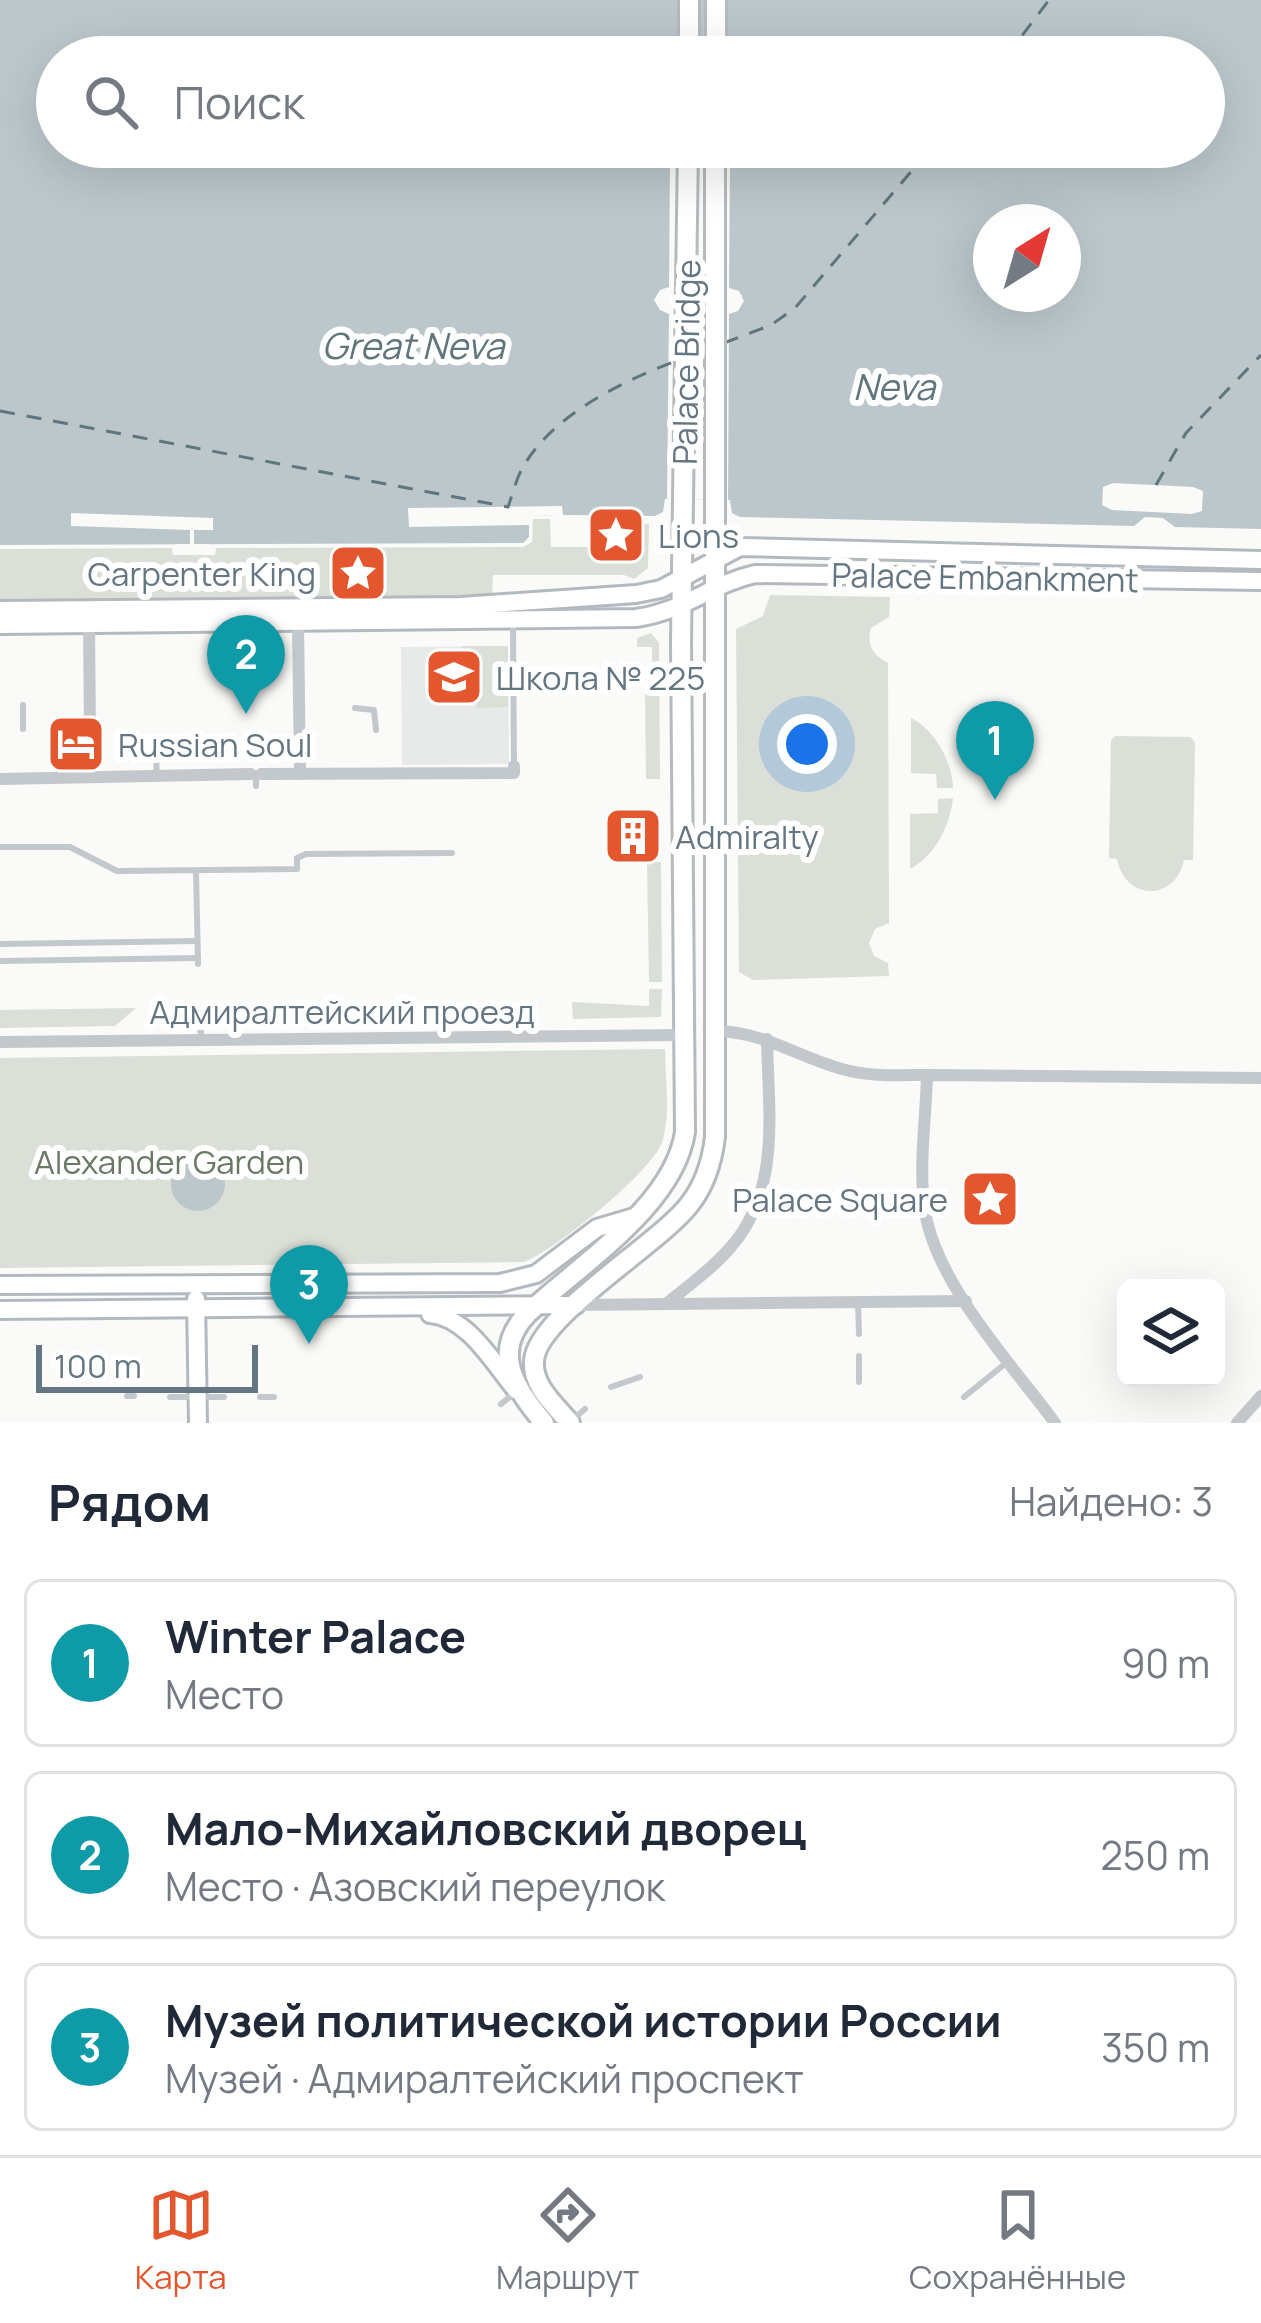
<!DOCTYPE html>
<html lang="ru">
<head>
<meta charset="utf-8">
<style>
  body { margin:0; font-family:Manrope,sans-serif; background:#f6f6f7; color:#1f2937 }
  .controls { position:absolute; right:36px; bottom:36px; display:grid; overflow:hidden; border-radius:18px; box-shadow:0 12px 48px #0002 }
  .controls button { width:108px; height:108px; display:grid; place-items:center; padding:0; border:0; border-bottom:3px solid #e0e1e3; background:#fff; color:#1f2937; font:60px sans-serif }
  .compass { position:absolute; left:973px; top:204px; width:108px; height:108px; border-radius:50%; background:#fff; box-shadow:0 12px 48px #0002; rotate:37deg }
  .scale { position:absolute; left:36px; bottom:30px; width:222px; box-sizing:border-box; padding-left:12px; border:6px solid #657683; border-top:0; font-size:33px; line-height:42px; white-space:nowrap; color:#657683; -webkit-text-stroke:9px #fff; paint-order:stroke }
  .you { position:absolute; left:807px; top:744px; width:42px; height:42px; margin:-30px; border:9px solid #fff; border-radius:50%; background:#1a73e8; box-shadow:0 0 0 18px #1a73e833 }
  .badge { display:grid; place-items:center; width:78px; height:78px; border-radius:50%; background:#e4572e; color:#fff; font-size:39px; font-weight:700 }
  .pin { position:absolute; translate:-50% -99px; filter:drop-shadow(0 3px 6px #0008) }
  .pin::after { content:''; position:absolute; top:63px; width:42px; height:36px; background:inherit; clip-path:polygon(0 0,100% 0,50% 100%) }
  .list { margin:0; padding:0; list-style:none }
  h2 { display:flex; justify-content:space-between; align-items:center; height:156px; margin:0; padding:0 48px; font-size:51px }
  h2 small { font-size:39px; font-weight:400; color:#747a83 }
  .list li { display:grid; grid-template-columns:78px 1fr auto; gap:36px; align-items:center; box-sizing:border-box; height:168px; margin:0 24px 24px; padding:0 24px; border:3px solid #e0e1e3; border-radius:18px }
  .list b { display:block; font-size:45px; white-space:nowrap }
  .list p { margin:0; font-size:39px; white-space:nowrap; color:#747a83 }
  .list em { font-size:39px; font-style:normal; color:#747a83 }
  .icon { flex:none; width:66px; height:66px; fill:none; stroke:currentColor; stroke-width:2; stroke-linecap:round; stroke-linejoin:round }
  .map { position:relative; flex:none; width:1261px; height:1423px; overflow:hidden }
  .search { position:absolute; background:#fff; box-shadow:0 12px 48px #0002; left:36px; right:36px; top:36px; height:132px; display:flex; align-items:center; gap:30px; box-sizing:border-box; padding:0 42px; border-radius:66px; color:#747a83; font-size:45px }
  .sheet { height:732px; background:#fff }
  nav { display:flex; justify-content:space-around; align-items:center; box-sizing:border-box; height:168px; border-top:3px solid #e0e1e3; background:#fff; font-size:33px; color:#747a83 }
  nav a { display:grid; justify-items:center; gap:6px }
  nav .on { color:#e4572e }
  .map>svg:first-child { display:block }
</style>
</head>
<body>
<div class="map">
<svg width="1261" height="1423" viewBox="0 0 1261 1423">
  <rect width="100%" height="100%" fill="#fafaf8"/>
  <path fill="#e8e9e9" d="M508,646l1,118 -107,1 -1,-118z"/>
  <g fill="#dadfd7">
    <path d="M533,519h17l1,28h74l1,-23h23l-1,44 -14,11 -10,-4h-131l-1,20 -4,4 -488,1v-51l172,-1 1,7h42l1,-7 307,-1 9,-5z"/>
    <path d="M770,595l120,2 -1,20 -18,11c-5,17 2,27 17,35l1,260 -14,6 -6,14 5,13 14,7 1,13 -136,4 -14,-8 -3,-343 27,-13z"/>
    <path d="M651,633l8,10 1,136h-14l-1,-89 8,-1 -1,-42h-15v-9z"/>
    <path d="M462,646h46v61l-32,1v-10h-13z"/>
    <path d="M911,718c24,12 41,43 42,70h-16l-1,-14 -25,-1z"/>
    <path d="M1115,736l75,1 5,5 -2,118h-9c-9,42 -59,41 -67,-1l-8,-1 2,-118z"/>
    <path d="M953,798c-3,28 -18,58 -43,71v-55l28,-1v-14z"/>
    <path d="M647,862h14l1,120h-13z"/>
    <path d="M649,989h13l-1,28 -88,2 -1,-17 77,4z"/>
    <path d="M488,1004l1,16 -159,3 -2,-13 -2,13 -98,1 5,-17 173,-2 1,5z"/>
    <path d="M136,1008l-21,18 -115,2v-18z"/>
    <path d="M665,1049c0,29 6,65 -3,93 -9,29 -108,109 -138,120l-524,6v-210z"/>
  </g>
  <g fill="#bbc7cb" fill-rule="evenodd">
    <path d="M0,0h1261v529l-86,-2 -12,-9 -18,-1 -11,9 -394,-9 -8,-4 -2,-13 -65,-1 -2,13 -8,4 -126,-1v22l-6,6 -523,2zM57,57h1147v90h-459l-2,8c-26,10 -61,9 -86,-2l-2,-6h-598zM991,222h72v72h-72zM667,290l75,5 -4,14 -8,4h-62l-8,-5v-16z"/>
    <circle cx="198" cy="1184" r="27"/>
  </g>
  <g fill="#fafaf8">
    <path d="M655,147l18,7 55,1 17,-8 -5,12 -10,3 -1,126 10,3 5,10 -6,10 -9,3 -1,186 -61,-1 2,-185 -9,-4 -6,-10 6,-10 9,-3 1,-126 -9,-3z"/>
    <path d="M1113,483l80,4 10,4 -1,20 -10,3 -80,-4 -10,-5 1,-18z"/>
    <path d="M562,506l1,9 55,1v6l-64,-1v-6h-24l-1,10 -120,2 -1,-19z"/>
    <path d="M71,513l142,5v12h-19v14h15v5l-32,1v-6h13v-14l-119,-4z"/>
  </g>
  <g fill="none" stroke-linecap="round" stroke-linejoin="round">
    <g stroke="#60757c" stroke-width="3" stroke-dasharray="15 12" stroke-linecap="butt">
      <path d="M1006,57l43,-57"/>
      <path d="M724,343l47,-18 24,-17 137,-161"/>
      <path d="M690,356l19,-8"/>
      <path d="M0,411l508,96c5,-14 9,-32 18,-45 31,-49 97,-81 150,-101"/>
      <path d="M1156,485l30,-52 75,-78"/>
    </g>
    <g stroke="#b3babf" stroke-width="22">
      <g id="secondary">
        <path d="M0,610l461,-4 175,-12 25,-5 79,-42 521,13"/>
        <path d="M0,625l636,-7c49,-7 75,-34 119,-44l506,7"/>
        <path d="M0,1285l500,-2 36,-9 61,-46 37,-11"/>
        <path d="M196,1299l2,124"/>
        <path d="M0,1310l576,-5"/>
        <path d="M430,1314c38,3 63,49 86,76"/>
      </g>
    </g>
    <g stroke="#b5babe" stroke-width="24">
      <g id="primary">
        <path d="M689,57v-57"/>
        <path d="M716,57v-57"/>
        <path d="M544,1423c-28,-34 -54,-70 -17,-109 52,-49 147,-108 158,-182l-4,-491 7,-494"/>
        <path d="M570,1423c-15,-18 -38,-37 -36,-62 2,-44 125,-117 155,-156 16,-20 23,-43 26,-68v-990"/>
      </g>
    </g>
    <g stroke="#c3c8cc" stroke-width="6">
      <path d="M513,623l1,142"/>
      <path d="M23,705v24"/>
      <path d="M355,708l19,2 2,20"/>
      <path d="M156,758l1,18"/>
      <path d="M256,774v12"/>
      <path d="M0,847h70l47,24 180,-2v-11l9,-4 146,-1"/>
      <path d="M196,871l2,93"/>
      <path d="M0,944l197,-3"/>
      <path d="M0,961l198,-3"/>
      <path d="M200,1016l1,23"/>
      <path d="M858,1302l1,32"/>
      <path d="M859,1356v26"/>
      <path d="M611,1387l29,-10"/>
      <path d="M127,1396h7"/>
      <path d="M170,1397h54"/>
      <path d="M260,1397h14"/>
      <path d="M964,1397l42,-34"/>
      <path d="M501,1404l16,-13"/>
      <path d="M572,1420l13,-11"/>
    </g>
    <g stroke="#c3c8cc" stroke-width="12">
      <path d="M298,623l2,151"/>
      <path d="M89,624l1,112"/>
      <path d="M90,745l1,32"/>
      <path d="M261,774l253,-1v-7"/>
      <path d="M0,779l251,-5"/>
      <path d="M717,1031c47,1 81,26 125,38 28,8 56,6 85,6"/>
      <path d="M0,1042l685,-7"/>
      <path d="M666,1304c22,-18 46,-35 64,-56 52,-58 38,-138 37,-209"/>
      <path d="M576,1305l390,-4"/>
      <path d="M1055,1423c-44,-60 -123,-143 -131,-219 -5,-41 2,-87 3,-129l334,3"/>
      <path d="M1237,1423l24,-27"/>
    </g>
    <use href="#secondary" stroke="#fff" stroke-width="16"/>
    <use href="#primary" stroke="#fff" stroke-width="18"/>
  </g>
  <defs>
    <g id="sight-square" transform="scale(3)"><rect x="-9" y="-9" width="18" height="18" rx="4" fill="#e4572e" stroke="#fff"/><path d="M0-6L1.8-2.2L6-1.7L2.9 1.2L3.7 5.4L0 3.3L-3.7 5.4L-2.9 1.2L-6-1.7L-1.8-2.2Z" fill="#fff"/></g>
    <g id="school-square" transform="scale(3)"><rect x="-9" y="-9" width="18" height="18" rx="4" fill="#e4572e" stroke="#fff"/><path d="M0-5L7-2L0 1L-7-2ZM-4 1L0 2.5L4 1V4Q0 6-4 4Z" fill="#fff"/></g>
    <g id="hotel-square" transform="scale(3)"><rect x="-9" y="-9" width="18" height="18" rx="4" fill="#e4572e" stroke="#fff"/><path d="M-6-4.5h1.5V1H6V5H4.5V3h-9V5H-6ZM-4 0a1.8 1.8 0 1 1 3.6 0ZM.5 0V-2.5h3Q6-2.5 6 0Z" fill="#fff"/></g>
    <g id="building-square" transform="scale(3)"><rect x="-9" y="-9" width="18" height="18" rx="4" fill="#e4572e" stroke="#fff"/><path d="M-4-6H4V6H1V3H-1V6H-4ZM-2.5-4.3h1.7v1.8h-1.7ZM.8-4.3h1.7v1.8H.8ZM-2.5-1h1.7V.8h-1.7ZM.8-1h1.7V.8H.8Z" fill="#fff"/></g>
  </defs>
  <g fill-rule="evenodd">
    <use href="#sight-square" x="616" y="535"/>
    <use href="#sight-square" x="358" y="573"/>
    <use href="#school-square" x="454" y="677"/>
    <use href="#hotel-square" x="76" y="744"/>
    <use href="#building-square" x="633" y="836"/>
    <use href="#sight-square" x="990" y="1199"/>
  </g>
  <g text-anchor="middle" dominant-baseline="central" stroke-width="12" stroke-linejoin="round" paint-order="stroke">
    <g font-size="33" fill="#657683" stroke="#fff">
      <text transform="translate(686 362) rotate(-89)">Palace Bridge</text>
      <text transform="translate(985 577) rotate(1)">Palace Embankment</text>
      <text x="342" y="1011">Адмиралтейский проезд</text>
    </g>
    <g font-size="33" fill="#657683" stroke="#fff" text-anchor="start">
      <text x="658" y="535">Lions</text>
      <text x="316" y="573" text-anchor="end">Carpenter King</text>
      <text x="496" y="677">Школа № 225</text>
      <text x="118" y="744">Russian Soul</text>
      <text x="675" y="836">Admiralty</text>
      <text x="948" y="1199" text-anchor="end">Palace Square</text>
    </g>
    <g font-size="33" fill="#687a64" stroke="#fff">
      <text x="169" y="1161">Alexander Garden</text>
    </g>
    <g font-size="36" font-style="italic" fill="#60757c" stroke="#fff">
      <text x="413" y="345">Great Neva</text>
      <text x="894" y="386">Neva</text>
    </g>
  </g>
</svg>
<div class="controls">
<button><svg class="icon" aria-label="layers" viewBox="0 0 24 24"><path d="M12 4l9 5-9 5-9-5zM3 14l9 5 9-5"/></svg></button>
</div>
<svg class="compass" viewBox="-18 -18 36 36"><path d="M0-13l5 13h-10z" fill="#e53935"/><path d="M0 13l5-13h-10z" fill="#747a83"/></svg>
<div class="scale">100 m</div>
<div class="you"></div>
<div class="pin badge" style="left:995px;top:800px;background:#0f9aa8">1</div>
<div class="pin badge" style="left:246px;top:714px;background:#0f9aa8">2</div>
<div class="pin badge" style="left:309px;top:1344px;background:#0f9aa8">3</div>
<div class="search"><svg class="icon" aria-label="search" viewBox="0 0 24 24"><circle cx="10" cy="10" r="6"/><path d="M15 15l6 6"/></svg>Поиск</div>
</div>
<section class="sheet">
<h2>Рядом<small>Найдено: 3</small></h2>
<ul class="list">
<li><span class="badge" style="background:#0f9aa8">1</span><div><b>Winter Palace</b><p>Место</p></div><em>90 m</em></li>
<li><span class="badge" style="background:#0f9aa8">2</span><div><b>Мало-Михайловский дворец</b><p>Место · Азовский переулок</p></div><em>250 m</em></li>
<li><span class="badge" style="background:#0f9aa8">3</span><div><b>Музей политической истории России</b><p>Музей · Адмиралтейский проспект</p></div><em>350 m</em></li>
</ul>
</section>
<nav>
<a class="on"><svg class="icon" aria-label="map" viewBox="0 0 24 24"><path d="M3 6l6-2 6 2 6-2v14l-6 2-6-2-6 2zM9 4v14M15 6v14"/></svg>Карта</a>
<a><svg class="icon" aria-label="directions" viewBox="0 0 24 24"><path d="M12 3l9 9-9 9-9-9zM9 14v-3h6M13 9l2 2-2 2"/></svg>Маршрут</a>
<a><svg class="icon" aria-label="saved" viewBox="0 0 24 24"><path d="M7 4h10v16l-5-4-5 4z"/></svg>Сохранённые</a>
</nav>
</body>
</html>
